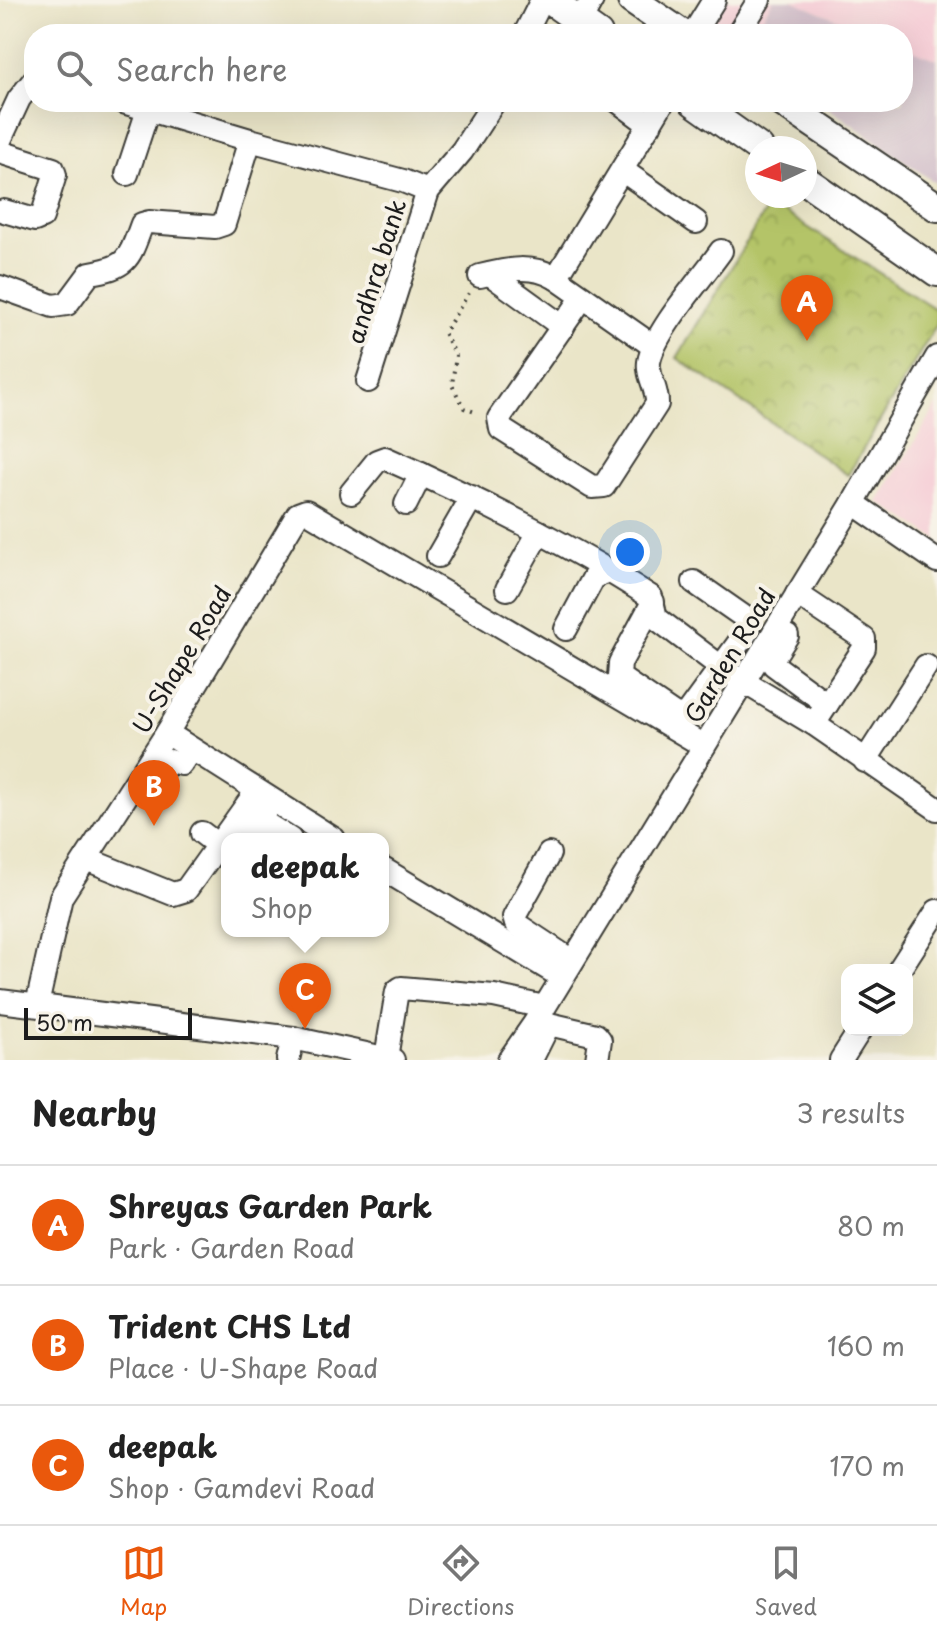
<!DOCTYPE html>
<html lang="en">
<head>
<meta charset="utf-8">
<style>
  body { margin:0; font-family:"Playpen Sans",sans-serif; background:#f6f6f6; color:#222 }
  .controls { position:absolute; right:24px; bottom:24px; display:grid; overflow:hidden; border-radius:16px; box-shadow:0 8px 32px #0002 }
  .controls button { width:72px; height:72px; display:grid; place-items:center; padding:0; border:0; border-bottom:2px solid #e0e0e0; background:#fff; color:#222; font:40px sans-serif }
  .compass { position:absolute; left:745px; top:136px; width:72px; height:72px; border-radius:50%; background:#fff; box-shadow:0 8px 32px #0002; rotate:266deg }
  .scale { position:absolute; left:24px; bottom:20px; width:168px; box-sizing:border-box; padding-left:8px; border:4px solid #1c1c1c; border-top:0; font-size:22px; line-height:28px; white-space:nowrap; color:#1c1c1c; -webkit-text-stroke:6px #f7f3e8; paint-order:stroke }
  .you { position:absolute; left:630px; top:552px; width:28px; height:28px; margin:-20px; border:6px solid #fff; border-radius:50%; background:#1a73e8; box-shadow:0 0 0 12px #1a73e833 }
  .badge { display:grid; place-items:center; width:52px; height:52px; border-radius:50%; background:#ea580c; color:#fff; font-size:26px; font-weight:700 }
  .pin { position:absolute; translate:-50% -66px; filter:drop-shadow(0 2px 4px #0008) }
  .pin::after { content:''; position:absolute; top:42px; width:28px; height:24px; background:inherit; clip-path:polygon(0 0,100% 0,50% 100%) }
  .popup { position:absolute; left:221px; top:833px; width:168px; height:104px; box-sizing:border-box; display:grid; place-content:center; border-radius:16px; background:#fff; filter:drop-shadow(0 2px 6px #0005); font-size:26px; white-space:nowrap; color:#767676 }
  .popup b { font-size:30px; color:#222 }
  .popup::after { content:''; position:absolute; left:50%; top:100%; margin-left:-16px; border:16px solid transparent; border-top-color:#fff }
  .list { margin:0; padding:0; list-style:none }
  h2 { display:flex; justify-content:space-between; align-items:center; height:104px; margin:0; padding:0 32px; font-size:34px }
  h2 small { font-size:26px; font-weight:400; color:#767676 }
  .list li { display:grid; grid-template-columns:52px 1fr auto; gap:24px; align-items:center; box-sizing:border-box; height:120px; padding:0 32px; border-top:2px solid #e0e0e0 }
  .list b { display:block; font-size:30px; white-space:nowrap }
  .list p { margin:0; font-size:26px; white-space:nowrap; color:#767676 }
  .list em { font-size:26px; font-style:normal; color:#767676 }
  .icon { flex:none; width:44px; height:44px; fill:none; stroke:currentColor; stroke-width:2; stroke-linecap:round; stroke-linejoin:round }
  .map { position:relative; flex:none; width:937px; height:1060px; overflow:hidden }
  .search { position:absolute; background:#fff; box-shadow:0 8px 32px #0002; left:24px; right:24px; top:24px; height:88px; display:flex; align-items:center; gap:20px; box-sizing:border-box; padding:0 28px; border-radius:32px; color:#767676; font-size:30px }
  .sheet { height:464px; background:#fff }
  nav { display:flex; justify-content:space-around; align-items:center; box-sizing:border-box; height:112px; border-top:2px solid #e0e0e0; background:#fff; font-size:22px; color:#767676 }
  nav a { display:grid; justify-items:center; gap:4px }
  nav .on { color:#ea580c }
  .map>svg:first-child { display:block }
</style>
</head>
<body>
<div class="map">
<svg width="937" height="1060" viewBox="0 0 937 1060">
  <defs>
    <pattern id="park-crowns" width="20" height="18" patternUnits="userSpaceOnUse" patternTransform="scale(2)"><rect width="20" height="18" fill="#b4c467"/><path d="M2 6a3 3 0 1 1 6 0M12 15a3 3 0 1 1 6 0" fill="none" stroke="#9aa859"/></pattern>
  </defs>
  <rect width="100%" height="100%" fill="#f7f3e8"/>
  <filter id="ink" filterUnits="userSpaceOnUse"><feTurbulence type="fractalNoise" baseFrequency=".0125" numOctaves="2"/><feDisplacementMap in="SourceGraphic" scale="16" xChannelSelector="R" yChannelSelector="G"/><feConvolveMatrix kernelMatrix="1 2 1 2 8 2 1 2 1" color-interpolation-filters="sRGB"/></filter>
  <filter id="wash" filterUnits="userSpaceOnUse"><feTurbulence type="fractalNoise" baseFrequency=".006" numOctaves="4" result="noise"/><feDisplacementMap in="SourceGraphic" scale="32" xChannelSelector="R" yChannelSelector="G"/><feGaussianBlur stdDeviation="1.8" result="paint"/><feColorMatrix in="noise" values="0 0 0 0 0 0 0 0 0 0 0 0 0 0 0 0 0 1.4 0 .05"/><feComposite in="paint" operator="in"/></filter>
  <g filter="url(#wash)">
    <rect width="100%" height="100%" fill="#eae5c8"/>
    <g fill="#f6cfd7">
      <path d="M721,0h52l-20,34h-32l-15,-10z"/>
      <path d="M791,0h146v60l-34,-14v-12h-29z"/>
      <path d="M937,405v134l-59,-37z"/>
    </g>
    <g fill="#d1bdc9">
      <path d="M773,0h18l83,34h-121z"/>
      <path d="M903,46l34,14v124l-117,-82h83z"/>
    </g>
    <path fill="url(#park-crowns)" stroke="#687042" stroke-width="2" d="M770,203l167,107v14l-89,151 -171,-117z"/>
  </g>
  <g filter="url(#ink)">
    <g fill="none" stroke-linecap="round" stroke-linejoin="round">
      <g stroke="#3b3a36" stroke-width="26">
        <g id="minor">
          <path d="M580,22l12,-22"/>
          <path d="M525,34l17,-34"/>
          <path d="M693,34l21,-34"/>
          <path d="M738,34l21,-34"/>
          <path d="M123,102l127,38 153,41 25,10"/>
          <path d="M619,102l31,23"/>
          <path d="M0,140l19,-41 15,-19"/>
          <path d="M0,152l53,17 2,6 -13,42 -7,3 -31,-9"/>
          <path d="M622,170l74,52"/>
          <path d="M127,174l21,-64"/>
          <path d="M490,274l73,53"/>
          <path d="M480,276c27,-7 52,-12 76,2"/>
          <path d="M0,287l53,19 14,-2 23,-31c39,-6 39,-15 52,-49l7,-2 66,5 9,-3 26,-84"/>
          <path d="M583,297l-84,121 2,11 91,58 12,-1 53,-82c1,-15 -10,-28 -8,-42 5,-30 53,-84 72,-111"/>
          <path d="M653,346l-97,-68 107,-176"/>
          <path d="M368,381l60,-190 34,-40 32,-49"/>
          <path d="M351,493l26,-32 8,-3c91,40 182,85 266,139l5,21 73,55 85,51 123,85"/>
          <path d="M853,503l84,58"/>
          <path d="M406,504l15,-30"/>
          <path d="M438,556l34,-59"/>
          <path d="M507,589l32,-57"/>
          <path d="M797,594l67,45v9l-50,76"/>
          <path d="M653,602l-33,61 -1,14 57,39 10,-1 62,-85 -1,-11 -53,-37"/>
          <path d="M566,629l28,-52 15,-6"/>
          <path d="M787,636l-14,22 1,7 53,39"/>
          <path d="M167,733l167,106"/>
          <path d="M865,761l61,-95"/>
          <path d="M140,778l13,4 17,-21 11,3 10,-15"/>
          <path d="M260,820l30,19"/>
          <path d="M202,833l17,13"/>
          <path d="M248,839l23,-38"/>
          <path d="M549,854l-35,63 2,7 56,37"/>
          <path d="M86,859l87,35 13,-4 70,-98"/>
          <path d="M383,869l179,108"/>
          <path d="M899,970l38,-59"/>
          <path d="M0,1001l293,37 100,22"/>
          <path d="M37,1005l24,-108 106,-164 131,-219 8,-3 398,235"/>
          <path d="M536,1021l60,14 4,5 -3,20"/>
          <path d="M386,1058l11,-67 4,-3 93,8 50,11"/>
          <path d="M288,1060l5,-22"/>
          <path d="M509,1060l27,-39 317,-518 84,-146"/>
          <path d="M531,1060l18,-36"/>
          <path d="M841,1060l19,-30"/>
        </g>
      </g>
      <g stroke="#3b3a36" stroke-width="32">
        <g id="major">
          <path d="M550,0l48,34"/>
          <path d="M632,0l50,34"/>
          <path d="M694,102l65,46"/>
          <path d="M782,102l155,105"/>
          <path d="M805,180l132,92"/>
        </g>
      </g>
      <path stroke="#3b3a36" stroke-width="4" stroke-dasharray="2 6" stroke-linecap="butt" d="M469,293l-25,40 12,22 -4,30 12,23 13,5"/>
      <use href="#minor" stroke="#fff" stroke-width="22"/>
      <use href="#major" stroke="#fff" stroke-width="28"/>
    </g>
  </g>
  <g text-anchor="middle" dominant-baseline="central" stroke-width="8" stroke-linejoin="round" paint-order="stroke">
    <g font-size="24" fill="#1c1c1c" stroke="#f7f3e8">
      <text transform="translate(375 271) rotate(-73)">andhra bank</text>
      <text transform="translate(729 655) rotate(-59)">Garden Road</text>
      <text transform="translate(181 659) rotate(-59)">U-Shape Road</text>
    </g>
  </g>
</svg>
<div class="controls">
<button><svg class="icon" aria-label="layers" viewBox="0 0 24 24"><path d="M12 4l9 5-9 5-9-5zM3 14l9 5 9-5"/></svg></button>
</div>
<svg class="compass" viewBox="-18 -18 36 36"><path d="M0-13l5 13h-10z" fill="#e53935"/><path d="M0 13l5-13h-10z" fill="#767676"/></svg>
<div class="scale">50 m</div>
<div class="you"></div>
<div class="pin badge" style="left:807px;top:341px">A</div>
<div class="pin badge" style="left:154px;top:826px">B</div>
<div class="pin badge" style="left:305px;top:1029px">C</div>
<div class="popup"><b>deepak</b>Shop</div>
<div class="search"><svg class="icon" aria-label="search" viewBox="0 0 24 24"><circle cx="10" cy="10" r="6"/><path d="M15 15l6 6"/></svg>Search here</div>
</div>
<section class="sheet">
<h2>Nearby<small>3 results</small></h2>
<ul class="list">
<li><span class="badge">A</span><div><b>Shreyas Garden Park</b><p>Park · Garden Road</p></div><em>80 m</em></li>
<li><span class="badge">B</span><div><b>Trident CHS Ltd</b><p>Place · U-Shape Road</p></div><em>160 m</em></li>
<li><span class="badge">C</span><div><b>deepak</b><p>Shop · Gamdevi Road</p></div><em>170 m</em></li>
</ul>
</section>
<nav>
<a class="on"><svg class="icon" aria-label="map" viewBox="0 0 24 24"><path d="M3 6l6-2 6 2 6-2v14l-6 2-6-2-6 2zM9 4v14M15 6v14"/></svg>Map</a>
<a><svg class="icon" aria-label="directions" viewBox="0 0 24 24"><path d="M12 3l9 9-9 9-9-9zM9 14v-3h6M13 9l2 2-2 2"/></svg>Directions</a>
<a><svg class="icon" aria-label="saved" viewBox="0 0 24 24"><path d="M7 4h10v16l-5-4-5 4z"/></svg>Saved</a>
</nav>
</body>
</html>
